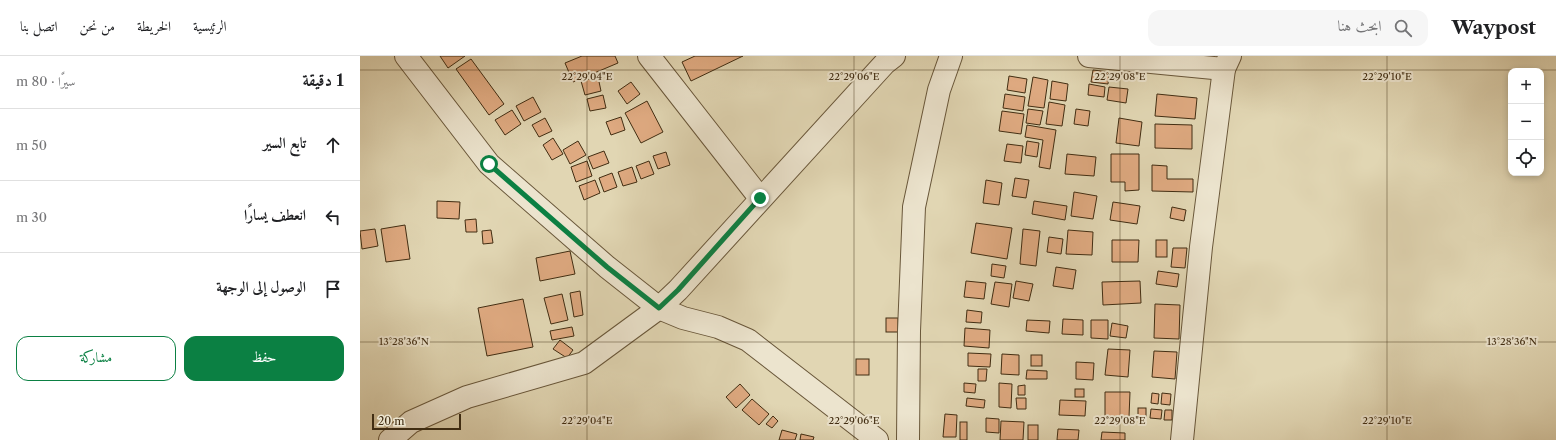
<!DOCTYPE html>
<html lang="ar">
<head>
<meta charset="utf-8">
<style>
  body { margin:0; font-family:"Libre Caslon Text",Amiri,serif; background:#f6f6f6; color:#202124; direction:rtl }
  .controls { position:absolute; right:12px; top:12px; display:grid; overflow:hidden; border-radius:8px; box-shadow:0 2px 6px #0003 }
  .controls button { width:36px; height:36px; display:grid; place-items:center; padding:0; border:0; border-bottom:1px solid #e0e0e0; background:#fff; color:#202124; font:20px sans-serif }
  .scale { position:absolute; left:12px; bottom:10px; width:89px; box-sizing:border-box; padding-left:4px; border:2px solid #412d12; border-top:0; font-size:11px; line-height:14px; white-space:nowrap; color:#412d12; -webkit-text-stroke:3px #ece4ce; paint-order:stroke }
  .stop { position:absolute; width:12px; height:12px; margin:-9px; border:3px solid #0b8043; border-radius:50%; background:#fff }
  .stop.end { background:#0b8043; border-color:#fff; box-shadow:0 1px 4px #0008 }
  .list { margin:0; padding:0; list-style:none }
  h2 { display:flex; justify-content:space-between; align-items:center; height:52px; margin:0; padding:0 16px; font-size:17px }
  h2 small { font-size:13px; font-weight:400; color:#757577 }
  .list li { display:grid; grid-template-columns:26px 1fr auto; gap:12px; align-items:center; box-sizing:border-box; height:72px; padding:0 16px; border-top:1px solid #e0e0e0 }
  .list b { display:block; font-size:15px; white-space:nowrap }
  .list em { font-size:13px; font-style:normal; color:#757577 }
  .actions { display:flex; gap:8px; padding:12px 16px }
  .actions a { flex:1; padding:9px 0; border:1px solid #0b8043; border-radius:12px; text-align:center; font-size:14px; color:#0b8043 }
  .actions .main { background:#0b8043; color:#fff }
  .icon { flex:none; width:22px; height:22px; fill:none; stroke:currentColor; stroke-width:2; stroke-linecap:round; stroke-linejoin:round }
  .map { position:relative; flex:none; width:1196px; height:384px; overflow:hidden; direction:ltr }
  header { display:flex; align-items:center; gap:24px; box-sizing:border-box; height:56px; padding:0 20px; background:#fff; border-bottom:1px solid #e0e0e0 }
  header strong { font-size:19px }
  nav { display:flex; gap:22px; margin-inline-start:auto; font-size:14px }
  .search { width:280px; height:36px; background:#f6f6f6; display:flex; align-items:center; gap:10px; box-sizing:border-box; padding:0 14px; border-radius:12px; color:#757577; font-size:15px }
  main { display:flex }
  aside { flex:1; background:#fff }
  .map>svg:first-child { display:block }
</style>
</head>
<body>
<header>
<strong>Waypost</strong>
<div class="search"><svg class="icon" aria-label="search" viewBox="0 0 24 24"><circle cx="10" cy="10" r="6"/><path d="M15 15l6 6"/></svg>ابحث هنا</div>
<nav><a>الرئيسية</a><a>الخريطة</a><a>من نحن</a><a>اتصل بنا</a></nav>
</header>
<main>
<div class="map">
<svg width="1196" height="384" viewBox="0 0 1196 384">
  <rect width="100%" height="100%" fill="#e1d6b3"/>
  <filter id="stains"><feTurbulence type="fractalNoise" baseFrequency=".005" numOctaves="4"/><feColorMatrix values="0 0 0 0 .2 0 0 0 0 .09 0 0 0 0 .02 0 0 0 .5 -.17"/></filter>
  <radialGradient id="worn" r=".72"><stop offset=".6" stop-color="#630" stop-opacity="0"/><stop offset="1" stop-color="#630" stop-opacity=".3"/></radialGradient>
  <g fill="#dfaa81" stroke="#412d12">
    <path d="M80,0h25l-17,12z"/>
    <path d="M222,0h33l3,7 -45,19 -8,-19z"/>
    <path d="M335,0h48l-52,25 -9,-19z"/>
    <path d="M111,3l33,45 -15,11 -33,-46z"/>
    <path d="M733,14l16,2 -1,12 -17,-2z"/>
    <path d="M649,20l18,3 -2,14 -18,-3z"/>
    <path d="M238,21l3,14 -16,4 -4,-14z"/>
    <path d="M673,21l15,3 -4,28 -16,-2z"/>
    <path d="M692,25l16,3 -2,17 -16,-2z"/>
    <path d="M271,26l9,12 -13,10 -9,-13z"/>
    <path d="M729,28l16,3 -1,10 -16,-2z"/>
    <path d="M749,31l19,2 -2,14 -19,-3z"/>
    <path d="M645,38l20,3 -2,14 -20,-3z"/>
    <path d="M797,38l40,4 -2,21 -40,-3z"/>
    <path d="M243,39l3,13 -16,3 -3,-12z"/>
    <path d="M173,41l8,15 -17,9 -8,-15z"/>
    <path d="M287,45l16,31 -22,11 -16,-30z"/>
    <path d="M689,46l16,3 -3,21 -16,-2z"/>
    <path d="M668,53l15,2 -3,14 -14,-2z"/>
    <path d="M716,53l14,2 -2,15 -14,-2z"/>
    <path d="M152,54l9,14 -16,11 -10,-15z"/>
    <path d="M642,55l22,3 -3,20 -22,-3z"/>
    <path d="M261,61l4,13 -14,5 -5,-13z"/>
    <path d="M185,62l7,13 -13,6 -7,-12z"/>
    <path d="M759,62l23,4 -3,24 -23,-3z"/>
    <path d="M795,68l37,1v24l-37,-1z"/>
    <path d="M667,69l29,5 -6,39 -11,-2 4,-27 -18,-3z"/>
    <path d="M193,82l10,16 -11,6 -9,-15z"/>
    <path d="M218,85l8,14 -16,9 -7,-14z"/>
    <path d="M667,85l12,2 -2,14 -12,-2z"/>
    <path d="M647,88l16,2 -2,17 -17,-2z"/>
    <path d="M244,95l5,12 -16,6 -5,-12z"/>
    <path d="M306,96l4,13 -12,4 -5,-13z"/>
    <path d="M707,98l29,3 -2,19 -29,-2z"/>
    <path d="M751,98h28v36l-14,1v-9h-14z"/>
    <path d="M227,105l5,15 -16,6 -5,-15z"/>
    <path d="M289,105l5,13 -13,5 -5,-13z"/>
    <path d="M792,109l15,1v13h26v13l-41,-1z"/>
    <path d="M272,111l5,15 -14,4 -5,-14z"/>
    <path d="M252,117l5,14 -13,5 -5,-14z"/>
    <path d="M655,122l14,2 -3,18 -14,-2z"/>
    <path d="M235,124l5,13 -16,7 -5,-14z"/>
    <path d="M626,124l16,3 -3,22 -16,-2z"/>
    <path d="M714,136l23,4 -4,23 -22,-3z"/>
    <path d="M77,145l23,1 -1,17 -22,-1z"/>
    <path d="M674,145l33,5 -2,14 -33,-6z"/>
    <path d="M753,146l27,4 -3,18 -27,-4z"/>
    <path d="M812,151l14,3 -2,11 -14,-3z"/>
    <path d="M116,163l1,13h-11l-1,-12z"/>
    <path d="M616,167l36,5 -5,31 -36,-6z"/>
    <path d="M45,169l5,34 -24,3 -5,-33z"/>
    <path d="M15,173l3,17 -16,3 -2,-18z"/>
    <path d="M663,173l17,2 -4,35 -16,-2z"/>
    <path d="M131,174l2,13 -10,1 -1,-13z"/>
    <path d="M708,174l25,2 -1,23 -26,-1z"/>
    <path d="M689,181l14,2 -2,15 -14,-2z"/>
    <path d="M752,184h27l-1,22h-26z"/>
    <rect x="796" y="184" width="11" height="17"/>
    <path d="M813,192h14l-2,20 -14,-1z"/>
    <path d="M210,195l5,23 -35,7 -4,-23z"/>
    <path d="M632,208l14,2 -2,12 -13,-2z"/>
    <path d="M696,211l20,3 -3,19 -20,-3z"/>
    <path d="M798,215l21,3 -2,13 -21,-3z"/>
    <path d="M606,225l20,2 -2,16 -20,-2z"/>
    <path d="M656,225l17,3 -4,17 -16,-3z"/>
    <path d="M780,225l1,22 -38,2 -1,-23z"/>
    <path d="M635,226l17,2 -3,23 -18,-3z"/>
    <path d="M220,235l3,24 -9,2 -4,-24z"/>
    <path d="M202,238l6,26 -17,4 -7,-26z"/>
    <path d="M163,243l10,48 -46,9 -9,-48z"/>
    <path d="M795,248l25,1 -1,34 -25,-1z"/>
    <path d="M607,254l15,2 -1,11 -15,-1z"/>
    <rect x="526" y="262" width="12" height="14"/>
    <path d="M703,263l20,1v15l-21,-1z"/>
    <path d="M667,264l23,1 -1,12 -23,-2z"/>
    <path d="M731,264h17v19l-17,-1z"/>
    <path d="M752,267l16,3 -2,12 -16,-2z"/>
    <path d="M212,271l2,9 -22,4 -2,-9z"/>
    <path d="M605,272l25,2 -1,18 -25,-2z"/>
    <path d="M200,284l13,10 -6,8 -14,-9z"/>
    <path d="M748,293l22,1 -2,27 -23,-2z"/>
    <path d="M794,295l23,1 -2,27 -23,-2z"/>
    <path d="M608,297l23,1 -1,13 -22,-1z"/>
    <path d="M642,298l17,1v20l-18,-1z"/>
    <rect x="671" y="299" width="11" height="11"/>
    <rect x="496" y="303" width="13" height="16"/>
    <path d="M716,306l18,1 -1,17 -17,-1z"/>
    <path d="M618,313h9l-1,12h-8z"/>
    <path d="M667,314l20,1v8h-21z"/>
    <path d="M604,327l12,1 -1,9 -11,-1z"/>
    <path d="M639,327l13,1 -1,24 -12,-1z"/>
    <path d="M380,328l10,11 -14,13 -10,-11z"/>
    <path d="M665,329v10h-7v-9z"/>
    <rect x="715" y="333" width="9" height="8"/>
    <path d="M745,336h25l-1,25h-24z"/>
    <path d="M792,337l7,1 -1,10 -7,-1z"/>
    <path d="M802,337l9,1 -1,11 -9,-1z"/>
    <path d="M607,342l18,2 -1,8 -18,-2z"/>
    <path d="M656,342h10v11h-9z"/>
    <path d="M392,343l17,15 -10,11 -17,-15z"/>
    <path d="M700,344l26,1 -1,15 -26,-1z"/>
    <rect x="778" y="352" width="8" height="9"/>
    <path d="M791,353l11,1 -1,9 -11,-1z"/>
    <path d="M805,354h7v10h-8z"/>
    <path d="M585,358l12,1 -1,22h-13z"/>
    <path d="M413,360l5,5 -6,7 -6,-4z"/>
    <path d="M626,362l13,1v14l-13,-1z"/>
    <path d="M641,365l23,1 -1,18h-23z"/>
    <rect x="600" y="366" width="7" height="18"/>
    <rect x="668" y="369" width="10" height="15"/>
    <path d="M698,373l21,1 -1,10h-21z"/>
    <path d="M422,374l15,4 -2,6h-16z"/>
    <path d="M742,376l23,1v7h-24z"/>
    <path d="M441,378l13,3 -1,3h-13z"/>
  </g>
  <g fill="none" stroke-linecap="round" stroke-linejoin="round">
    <g stroke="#69573a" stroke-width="24">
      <g id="minor">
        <path d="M46,0l83,108 118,103 52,41 24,10 35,9 30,13 129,100"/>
        <path d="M289,0l111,142"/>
        <path d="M729,0l135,13"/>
        <path d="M30,384l21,-18 56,-25 117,-34 75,-55 19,-18 207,-227 9,-7"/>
        <path d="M822,384l19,-193 23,-178 6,-13"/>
      </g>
    </g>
    <g stroke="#69573a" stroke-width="24">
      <path id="tertiary" d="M548,384l1,-109 5,-124 25,-117 12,-34"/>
    </g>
    <use href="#minor" stroke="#ece4ce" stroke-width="22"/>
    <use href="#tertiary" stroke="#ece4ce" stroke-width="22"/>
  </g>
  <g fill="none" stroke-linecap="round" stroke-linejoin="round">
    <path stroke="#0b8043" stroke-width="5" d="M129,108l118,103 52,41 19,-18 82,-92"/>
  </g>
  <path fill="none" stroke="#412d12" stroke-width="1" stroke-opacity="0.45" d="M227,0v384M494,0v384M760,0v384M1027,0v384M0,14h1196M0,286h1196"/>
  <g font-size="10" text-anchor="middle" fill="#412d12" stroke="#ece4ce" stroke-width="4" stroke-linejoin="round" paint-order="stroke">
    <text x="227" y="24">22°29'04"E</text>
    <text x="494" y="24">22°29'06"E</text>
    <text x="760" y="24">22°29'08"E</text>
    <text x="1027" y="24">22°29'10"E</text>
    <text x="44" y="289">13°28'36"N</text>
    <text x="1152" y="289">13°28'36"N</text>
    <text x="227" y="368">22°29'04"E</text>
    <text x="494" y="368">22°29'06"E</text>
    <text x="760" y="368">22°29'08"E</text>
    <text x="1027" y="368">22°29'10"E</text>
  </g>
  <rect width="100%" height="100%" filter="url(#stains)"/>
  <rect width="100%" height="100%" fill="url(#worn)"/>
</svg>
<div class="controls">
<button>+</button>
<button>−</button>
<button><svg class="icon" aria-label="locate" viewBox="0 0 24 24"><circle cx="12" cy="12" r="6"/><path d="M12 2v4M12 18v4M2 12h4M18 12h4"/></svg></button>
</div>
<div class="scale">20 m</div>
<div class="stop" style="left:129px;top:108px"></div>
<div class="stop end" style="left:400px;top:142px"></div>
</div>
<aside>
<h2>1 دقيقة<small>سيرًا · 80 m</small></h2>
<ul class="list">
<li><svg class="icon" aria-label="ahead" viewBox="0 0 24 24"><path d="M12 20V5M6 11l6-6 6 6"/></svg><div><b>تابع السير</b></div><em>50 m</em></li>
<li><svg class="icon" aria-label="left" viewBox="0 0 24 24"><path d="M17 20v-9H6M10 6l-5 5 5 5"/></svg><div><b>انعطف يسارًا</b></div><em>30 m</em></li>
<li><svg class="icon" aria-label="arrive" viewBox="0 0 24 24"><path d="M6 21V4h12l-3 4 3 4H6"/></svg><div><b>الوصول إلى الوجهة</b></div></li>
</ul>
<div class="actions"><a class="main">حفظ</a><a>مشاركة</a></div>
</aside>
</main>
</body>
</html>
